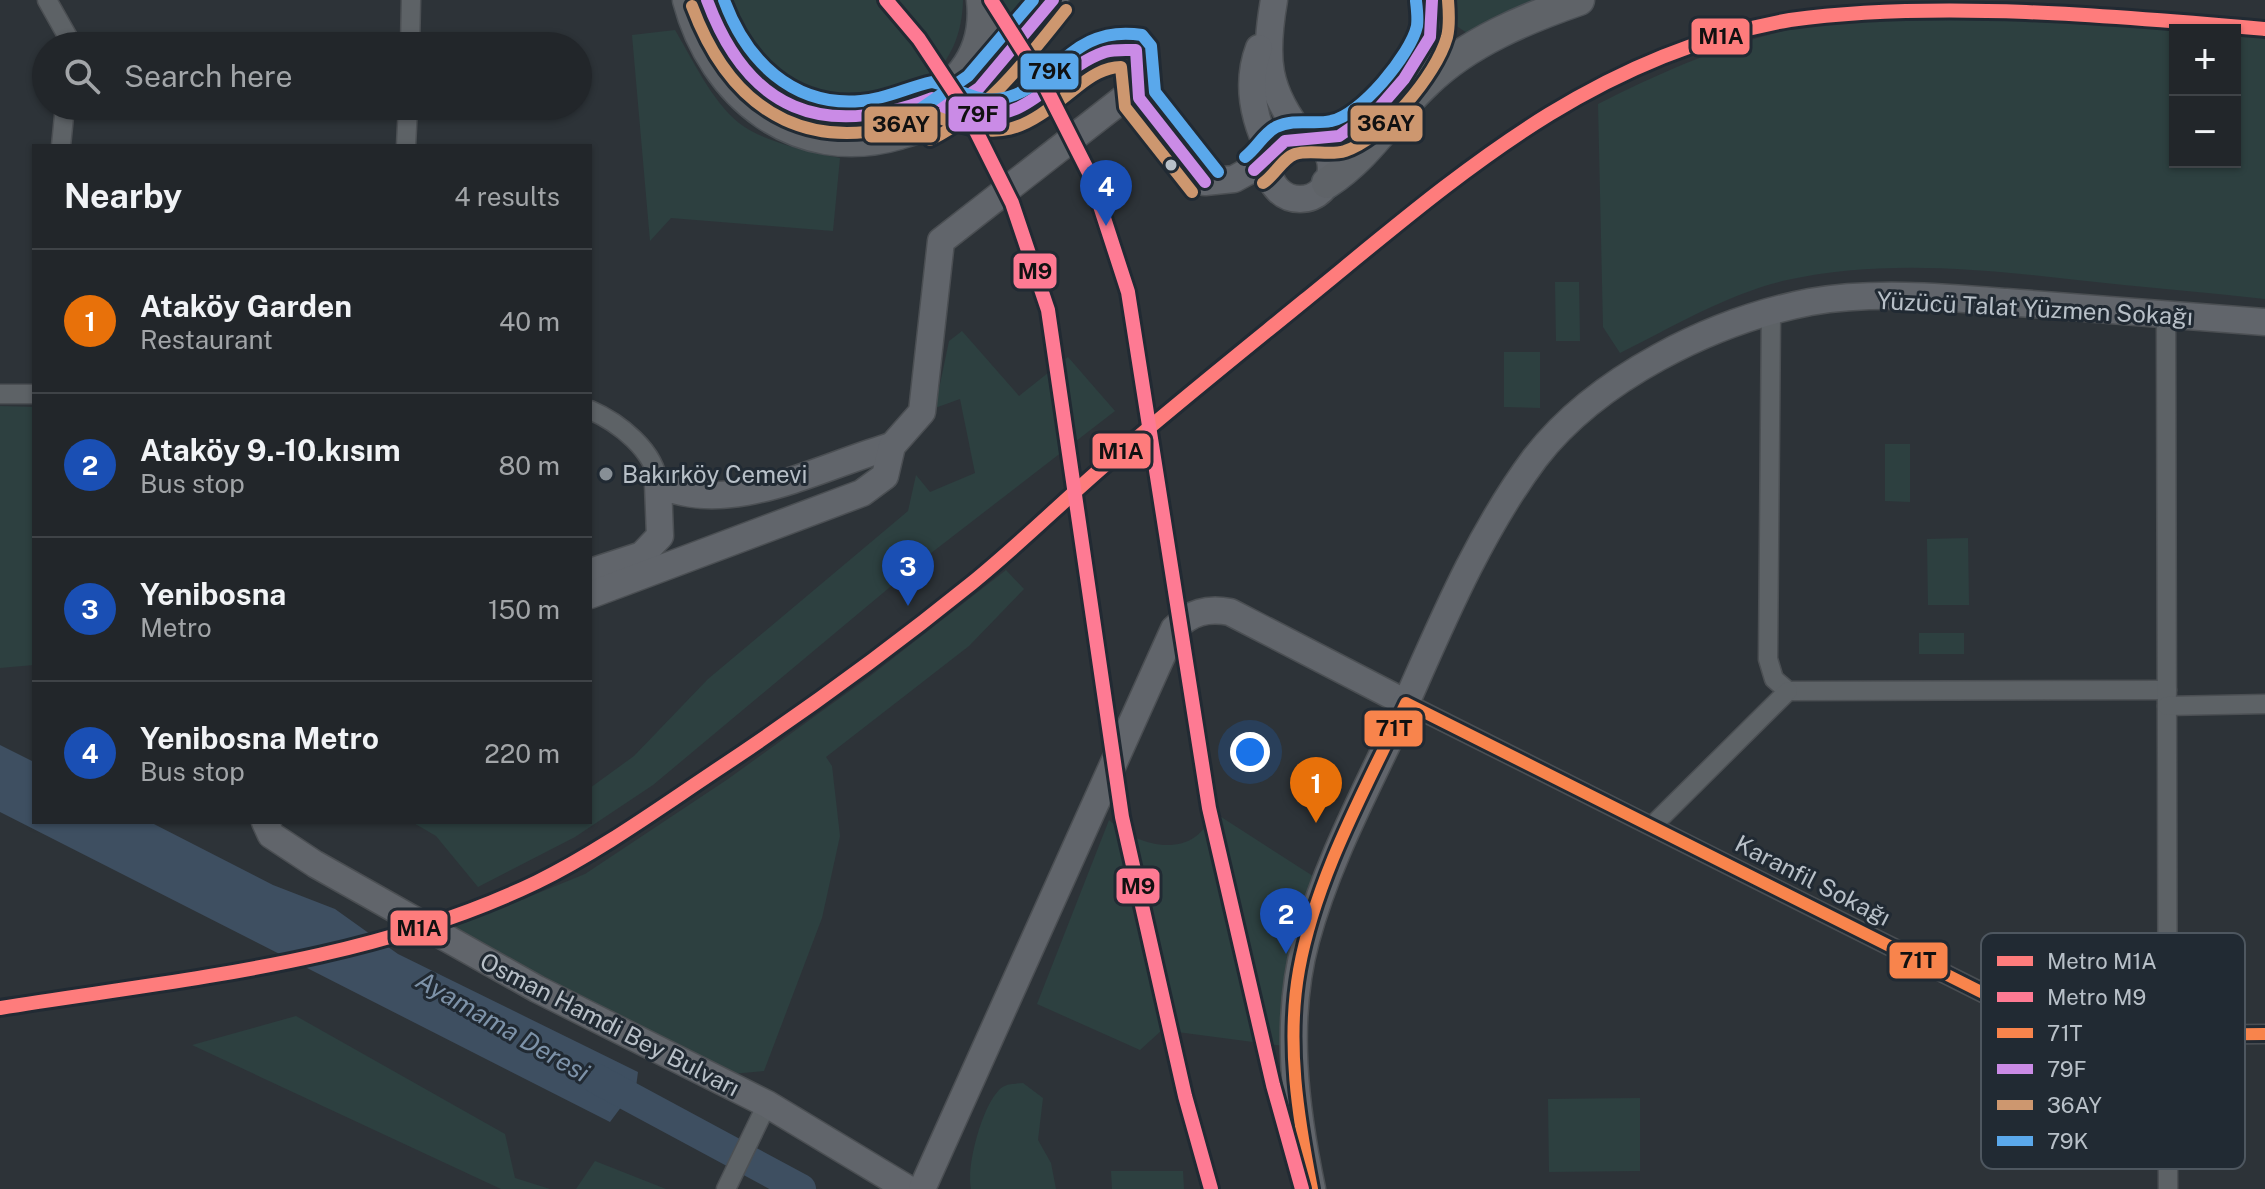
<!DOCTYPE html>
<html lang="en">
<head>
<meta charset="utf-8">
<style>
  body { margin:0; font-family:"Public Sans",sans-serif; background:#2a2e32; color:#f1f3f6 }
  .controls { position:absolute; right:24px; top:24px; display:grid; overflow:hidden; border-radius:0px; box-shadow:0 2px 6px #0004 }
  .controls button { width:72px; height:72px; display:grid; place-items:center; padding:0; border:0; border-bottom:2px solid #3f4347; background:#22262a; color:#f1f3f6; font:40px sans-serif }
  .you { position:absolute; left:1250px; top:752px; width:28px; height:28px; margin:-20px; border:6px solid #fff; border-radius:50%; background:#1a73e8; box-shadow:0 0 0 12px #1a73e833 }
  .badge { display:grid; place-items:center; width:52px; height:52px; border-radius:50%; background:#db2777; color:#fff; font-size:26px; font-weight:700 }
  .pin { position:absolute; translate:-50% -66px; filter:drop-shadow(0 2px 4px #0008) }
  .pin::after { content:''; position:absolute; top:42px; width:28px; height:24px; background:inherit; clip-path:polygon(0 0,100% 0,50% 100%) }
  .list { margin:0; padding:0; list-style:none }
  h2 { display:flex; justify-content:space-between; align-items:center; height:104px; margin:0; padding:0 32px; font-size:34px }
  h2 small { font-size:26px; font-weight:400; color:#a2a5a8 }
  .list li { display:grid; grid-template-columns:52px 1fr auto; gap:24px; align-items:center; box-sizing:border-box; height:144px; padding:0 32px; border-top:2px solid #3f4347 }
  .list b { display:block; font-size:30px; white-space:nowrap }
  .list p { margin:0; font-size:26px; white-space:nowrap; color:#a2a5a8 }
  .list em { font-size:26px; font-style:normal; color:#a2a5a8 }
  .icon { flex:none; width:44px; height:44px; fill:none; stroke:currentColor; stroke-width:2; stroke-linecap:round; stroke-linejoin:round }
  .map { position:relative; flex:none; width:2265px; height:1189px; overflow:hidden }
  .search { position:absolute; background:#22262a; box-shadow:0 2px 6px #0004; left:32px; top:32px; width:560px; height:88px; display:flex; align-items:center; gap:20px; box-sizing:border-box; padding:0 28px; border-radius:44px; color:#a2a5a8; font-size:30px }
  .panel { position:absolute; background:#22262a; box-shadow:0 2px 6px #0004; left:32px; top:144px; width:560px; height:680px; border-radius:0px }
  .map>svg:first-child { display:block }
</style>
</head>
<body>
<div class="map">
<svg width="2265" height="1189" viewBox="0 0 2265 1189">
  <rect width="100%" height="100%" fill="#2d3338"/>
  <g fill="#2d4040">
    <path d="M723,0h240c-3,145 -209,126 -240,0z"/>
    <path d="M997,0h36l-42,53 -3,-2 9,-35z"/>
    <path d="M1452,0h84l-69,33 -15,-10z"/>
    <path d="M1985,13l201,17h-11v132h60v-127l30,2v262c-63,-7 -125,-12 -188,-19 -96,-11 -195,-21 -290,0 -58,13 -115,47 -167,73l-17,-26 -5,-223c69,-35 146,-68 223,-81 54,-10 110,-10 164,-10z"/>
    <path d="M675,30c18,30 36,70 64,93 24,19 71,29 101,35l-7,73 -162,-13 -21,23 -18,-206z"/>
    <path d="M1555,282h24l1,59h-24z"/>
    <path d="M962,331l57,65 49,-39 47,54 -189,146 -273,228 -78,52 -97,50 -42,-51 -24,-14h178v-34l44,-32 74,-77 200,-168 8,-36 14,17 45,-19 -15,-74 -25,9 14,-67z"/>
    <path d="M1504,352h36v56l-36,-1z"/>
    <path d="M0,406l34,1v258l-34,3z"/>
    <path d="M1885,444h25v58l-25,-1z"/>
    <path d="M1968,538l1,67h-41l-1,-66z"/>
    <path d="M1006,570l18,19 -55,57 -143,111 6,9 8,70 -18,82 -58,153 -32,3 -283,-145 136,-55 143,-95 141,-102z"/>
    <rect x="1919" y="633" width="45" height="21"/>
    <path d="M1215,813l101,65 -32,168 -122,-16 -22,20 -103,-46 72,-184c21,20 60,35 86,17 8,-5 14,-16 20,-24z"/>
    <path d="M296,1016l209,118 10,44 35,11h-49l-309,-144z"/>
    <path d="M1023,1083l20,15 -5,42 13,23 5,26h-85c-5,-23 11,-82 28,-99 6,-7 16,-6 24,-7z"/>
    <path d="M1640,1098v73l-91,1 -1,-73z"/>
    <path d="M595,1161l71,28h-90z"/>
    <path d="M1111,1171h72l1,18h-72z"/>
  </g>
  <path fill="#3e4f61" d="M0,745l34,17v60h116l123,63 62,24 63,45 240,118 -2,15 -26,35 -610,-310z"/>
  <g fill="none" stroke-linecap="round" stroke-linejoin="round">
    <path stroke="#3e4f61" stroke-width="30" d="M595,1078l206,111"/>
    <g stroke="#4b4f53" stroke-width="21">
      <g id="street">
        <path d="M47,0l22,39v7"/>
        <path d="M410,46l1,-46"/>
        <path d="M61,146l4,-40"/>
        <path d="M406,146l2,-40"/>
        <path d="M1771,312l-3,347 6,20 14,12 379,-1"/>
        <path d="M2166,315l2,874"/>
        <path d="M0,394h34"/>
        <path d="M590,410c28,12 66,41 68,74"/>
        <path d="M1406,703l609,306 57,17 96,9 97,-1"/>
        <path d="M2167,706l98,-2"/>
        <path d="M1652,826l136,-135"/>
        <path d="M726,1189l41,-85"/>
      </g>
    </g>
    <g stroke="#4b4f53" stroke-width="29">
      <g id="secondary">
        <path d="M1274,0c-10,58 -8,90 30,137"/>
        <path d="M1259,48c-14,37 -5,73 12,106"/>
        <circle cx="1300" cy="168" r="31"/>
        <path d="M590,572l52,-17 18,-19 -2,-52c72,34 163,-18 234,-38"/>
        <path d="M590,595l272,-102 23,-17 7,-30 30,-34 19,-171 183,-143 11,-3 4,3 66,84 29,-3 35,-19"/>
        <path d="M265,822l6,13 44,29 222,125 230,115 141,85"/>
        <path d="M922,1189l252,-560c17,-17 33,-21 56,-17l176,91"/>
        <path d="M1312,1189c-17,-81 -28,-168 -6,-249 20,-74 56,-142 88,-210 42,-93 80,-190 141,-272 62,-80 177,-137 275,-156 63,-11 133,-5 196,0 87,7 173,14 259,20"/>
      </g>
    </g>
    <g stroke="#4b5055" stroke-width="33">
      <g id="primary">
        <path d="M688,0c25,95 109,164 211,134 19,-6 40,-12 56,-24 38,-28 68,-74 98,-110"/>
        <path d="M758,84c76,64 237,34 224,-84"/>
        <path d="M1315,141l28,-5 22,-13 19,-20 45,-63 3,-40"/>
        <path d="M1327,183c44,-29 63,-67 100,-101 41,-40 100,-64 152,-82"/>
      </g>
    </g>
    <use href="#street" stroke="#5d6266" stroke-width="18"/>
    <use href="#secondary" stroke="#61656b" stroke-width="26"/>
    <use href="#primary" stroke="#5f6368" stroke-width="30"/>
    <g stroke="#212a33" stroke-width="18">
      <path id="bus-1" d="M1312,1189c-14,-72 -26,-146 -13,-219 17,-94 67,-182 107,-267l609,306 57,17 96,9 97,-1"/>
    </g>
    <g stroke="#212a33" stroke-width="18">
      <g id="bus-2">
        <path d="M707,0c41,111 116,140 225,98 13,5 27,14 41,16 59,9 82,-45 132,-62 9,-3 21,-2 31,-2l3,48 66,84"/>
        <path d="M923,126l56,-38 74,-88"/>
        <path d="M1254,170l31,-29 54,-5 39,-27 26,-30 26,-42 2,-37"/>
      </g>
    </g>
    <g stroke="#212a33" stroke-width="18">
      <g id="bus-3">
        <path d="M692,6c42,113 125,154 240,109 70,29 89,17 145,-28 13,-10 27,-20 44,-20l4,40 67,85"/>
        <path d="M930,140c59,-30 96,-80 136,-130"/>
        <path d="M1263,183c11,-7 20,-25 32,-29 16,-5 34,2 50,-3 38,-13 91,-75 102,-114 3,-12 2,-25 1,-37"/>
      </g>
    </g>
    <g stroke="#212a33" stroke-width="18">
      <g id="bus-4">
        <path d="M724,0c22,60 68,107 137,101 26,-2 47,-14 71,-19 23,5 42,20 66,17 55,-6 69,-76 144,-64l9,11 4,46 63,80"/>
        <path d="M916,112l52,-36 65,-76"/>
        <path d="M1245,157c12,-9 18,-23 31,-30 19,-9 37,-2 55,-6 29,-5 80,-67 86,-95 1,-8 0,-17 -1,-25"/>
      </g>
    </g>
    <use href="#bus-1" stroke="#f8844c" stroke-width="12"/>
    <use href="#bus-2" stroke="#ca8be6" stroke-width="12"/>
    <use href="#bus-3" stroke="#cd976f" stroke-width="12"/>
    <use href="#bus-4" stroke="#5aa8eb" stroke-width="12"/>
    <g stroke="#212a33" stroke-width="20">
      <path id="metro-1" d="M0,1008c181,-29 369,-45 537,-126 61,-30 118,-71 175,-109 89,-59 176,-122 260,-190 43,-35 83,-74 125,-111 68,-59 138,-115 208,-172 151,-123 285,-245 485,-280 146,-20 327,-4 475,9"/>
    </g>
    <g stroke="#212a33" stroke-width="20">
      <g id="metro-2">
        <path d="M886,0l33,39 45,68 48,96 36,107 74,507 63,279 26,93"/>
        <path d="M991,0l52,82 47,93 38,117 81,516 64,277 29,104"/>
      </g>
    </g>
    <use href="#metro-1" stroke="#fe7c7c" stroke-width="14"/>
    <use href="#metro-2" stroke="#fe7a93" stroke-width="14"/>
  </g>
  <circle fill="#b8c0c8" stroke="#212a33" stroke-width="3" cx="1171" cy="165" r="7"/>
  <circle fill="#878f96" stroke="#212a33" stroke-width="3" cx="606" cy="474" r="8"/>
  <g text-anchor="middle" dominant-baseline="central" stroke-width="6" stroke-linejoin="round" paint-order="stroke">
    <g font-size="24" fill="#b8c0c8" stroke="#212a33">
      <text transform="translate(2035 308) rotate(3)">Yüzücü Talat Yüzmen Sokağı</text>
      <text transform="translate(1813 880) rotate(27)">Karanfil Sokağı</text>
      <text transform="translate(610 1024) rotate(27)">Osman Hamdi Bey Bulvarı</text>
    </g>
    <g font-size="24" fill="#b8c0c8" stroke="#212a33" text-anchor="start">
      <text x="622" y="474">Bakırköy Cemevi</text>
    </g>
    <g font-size="26" font-style="italic" fill="#7d92a8" stroke="#212a33">
      <text transform="translate(503 1026) rotate(30)">Ayamama Deresi</text>
    </g>
  </g>
  <rect x="1981" y="933" width="264" height="236" rx="12" fill="#212a33" stroke="#4e5760" stroke-width="2"/>
  <rect x="1997" y="956" width="36" height="10" fill="#fe7c7c"/>
  <rect x="1997" y="992" width="36" height="10" fill="#fe7a93"/>
  <rect x="1997" y="1028" width="36" height="10" fill="#f8844c"/>
  <rect x="1997" y="1064" width="36" height="10" fill="#ca8be6"/>
  <rect x="1997" y="1100" width="36" height="10" fill="#cd976f"/>
  <rect x="1997" y="1136" width="36" height="10" fill="#5aa8eb"/>
  <g font-size="22" fill="#b8c0c8">
    <text x="2047" y="969">Metro M1A</text>
    <text x="2047" y="1005">Metro M9</text>
    <text x="2047" y="1041">71T</text>
    <text x="2047" y="1077">79F</text>
    <text x="2047" y="1113">36AY</text>
    <text x="2047" y="1149">79K</text>
  </g>
  <g stroke="#212a33" stroke-width="3">
    <rect x="1690" y="17" width="61" height="39" rx="8" fill="#fe7c7c"/>
    <rect x="1019" y="52" width="61" height="39" rx="8" fill="#5aa8eb"/>
    <rect x="947" y="95" width="61" height="38" rx="8" fill="#ca8be6"/>
    <rect x="1349" y="104" width="75" height="39" rx="8" fill="#cd976f"/>
    <rect x="863" y="105" width="76" height="39" rx="8" fill="#cd976f"/>
    <rect x="1012" y="252" width="46" height="38" rx="8" fill="#fe7a93"/>
    <rect x="1091" y="432" width="61" height="38" rx="8" fill="#fe7c7c"/>
    <rect x="1363" y="709" width="61" height="39" rx="8" fill="#f8844c"/>
    <rect x="1115" y="867" width="46" height="38" rx="8" fill="#fe7a93"/>
    <rect x="389" y="909" width="60" height="38" rx="8" fill="#fe7c7c"/>
    <rect x="1888" y="941" width="61" height="39" rx="8" fill="#f8844c"/>
  </g>
  <g font-size="22" text-anchor="middle" font-weight="bold" fill="#111">
    <text x="1721" y="44">M1A</text>
    <text x="1050" y="79">79K</text>
    <text x="978" y="122">79F</text>
    <text x="1386" y="131">36AY</text>
    <text x="901" y="132">36AY</text>
    <text x="1035" y="279">M9</text>
    <text x="1121" y="459">M1A</text>
    <text x="1394" y="736">71T</text>
    <text x="1138" y="894">M9</text>
    <text x="419" y="936">M1A</text>
    <text x="1918" y="968">71T</text>
  </g>
</svg>
<div class="controls">
<button>+</button>
<button>−</button>
</div>
<div class="you"></div>
<div class="pin badge" style="left:1316px;top:823px;background:#e8710a">1</div>
<div class="pin badge" style="left:1286px;top:954px;background:#1a4fb4">2</div>
<div class="pin badge" style="left:908px;top:606px;background:#1a4fb4">3</div>
<div class="pin badge" style="left:1106px;top:226px;background:#1a4fb4">4</div>
<div class="search"><svg class="icon" aria-label="search" viewBox="0 0 24 24"><circle cx="10" cy="10" r="6"/><path d="M15 15l6 6"/></svg>Search here</div>
<section class="panel">
<h2>Nearby<small>4 results</small></h2>
<ul class="list">
<li><span class="badge" style="background:#e8710a">1</span><div><b>Ataköy Garden</b><p>Restaurant</p></div><em>40 m</em></li>
<li><span class="badge" style="background:#1a4fb4">2</span><div><b>Ataköy 9.-10.kısım</b><p>Bus stop</p></div><em>80 m</em></li>
<li><span class="badge" style="background:#1a4fb4">3</span><div><b>Yenibosna</b><p>Metro</p></div><em>150 m</em></li>
<li><span class="badge" style="background:#1a4fb4">4</span><div><b>Yenibosna Metro</b><p>Bus stop</p></div><em>220 m</em></li>
</ul>
</section>
</div>
</body>
</html>
